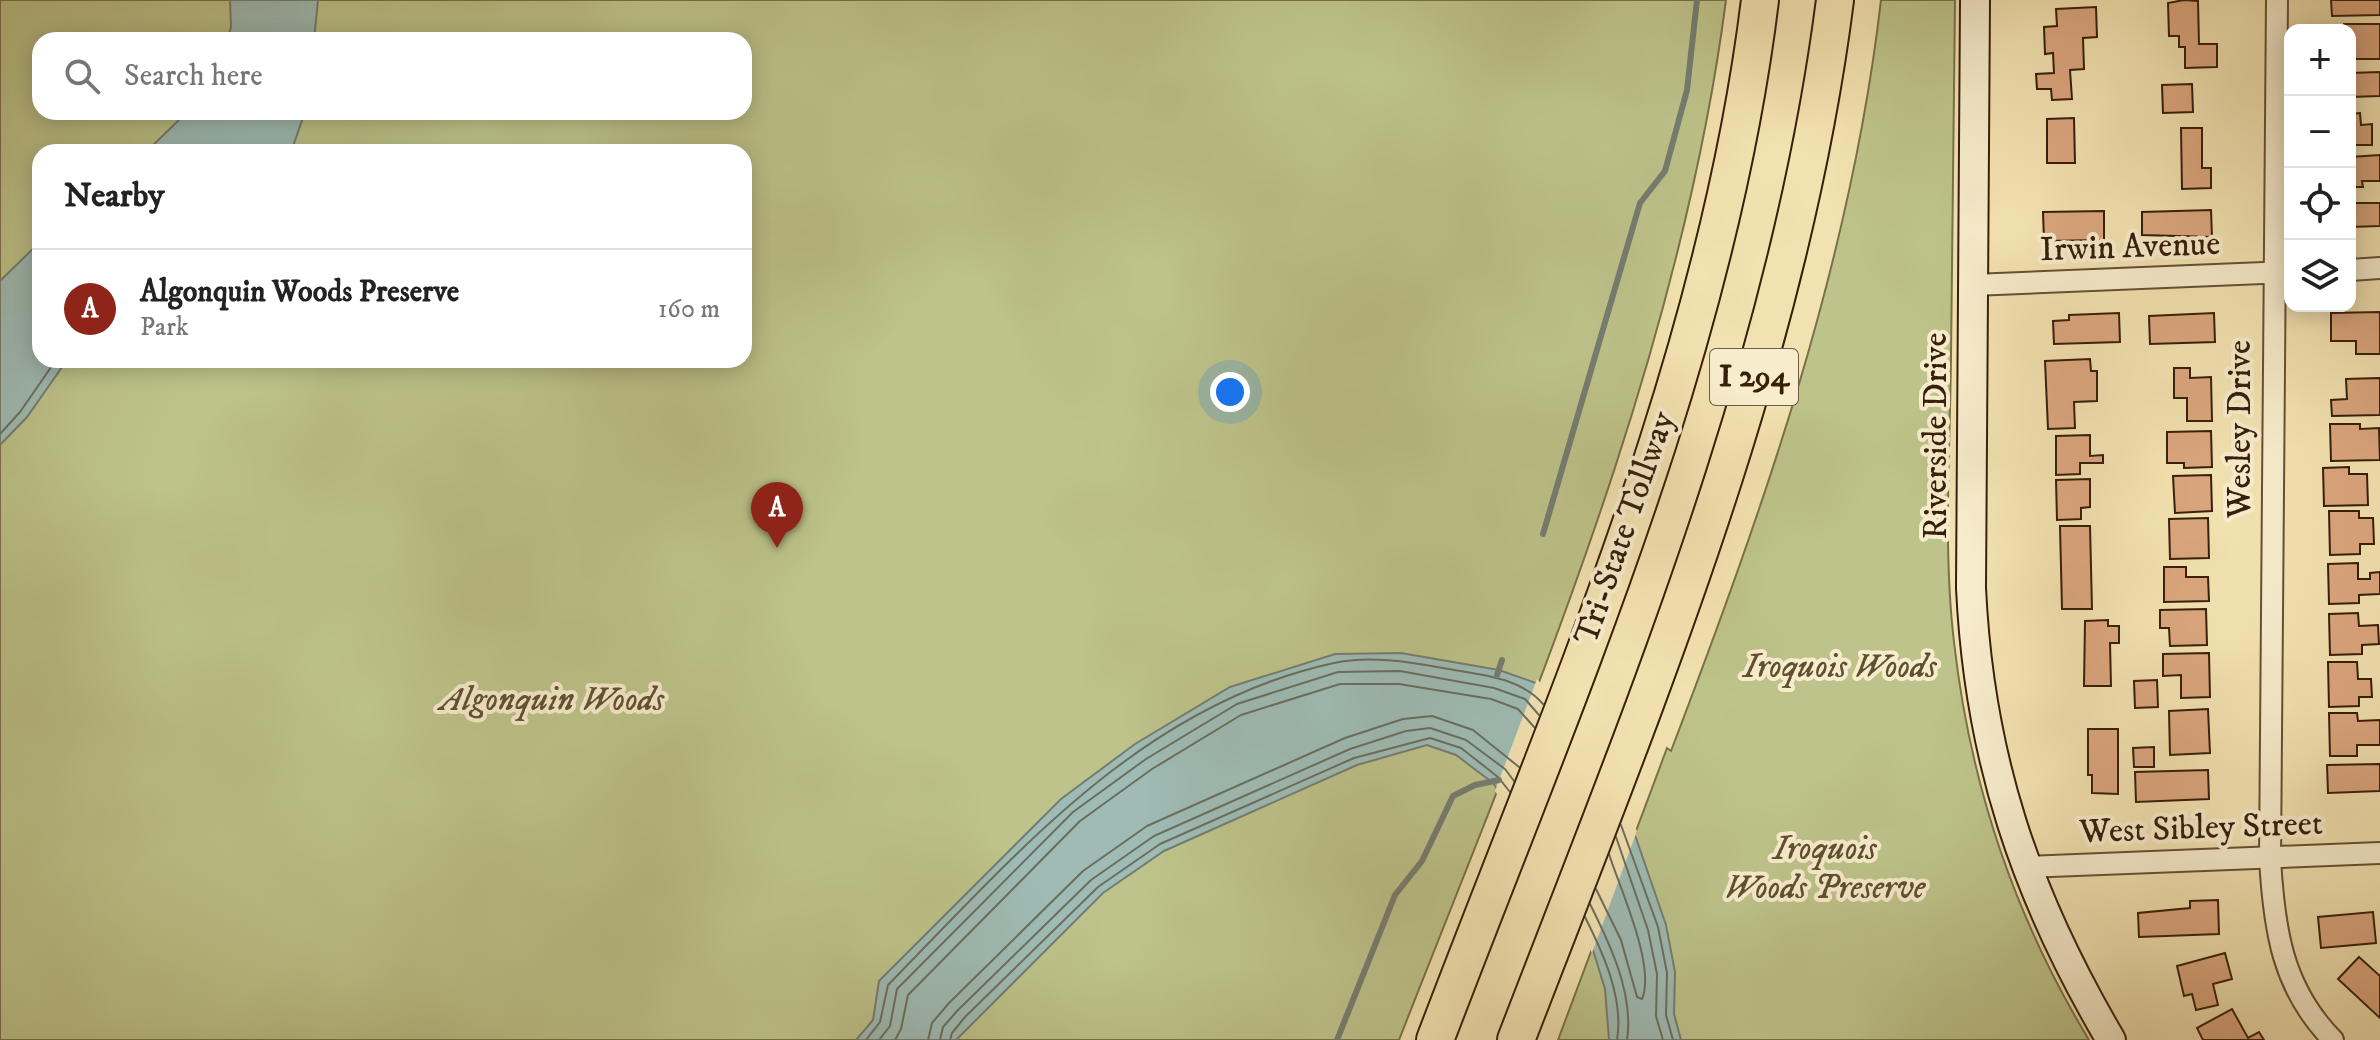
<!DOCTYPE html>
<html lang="en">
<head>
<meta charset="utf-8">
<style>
  body { margin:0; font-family:"IM FELL DW Pica",serif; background:#f6f6f6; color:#222 }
  .controls { position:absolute; right:24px; top:24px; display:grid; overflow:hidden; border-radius:16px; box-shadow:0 4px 20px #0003 }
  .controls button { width:72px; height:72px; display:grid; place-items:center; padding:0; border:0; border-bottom:2px solid #e0e0e0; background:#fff; color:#222; font:40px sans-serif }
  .you { position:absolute; left:1230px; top:392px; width:28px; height:28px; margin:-20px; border:6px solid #fff; border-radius:50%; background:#1a73e8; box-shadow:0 0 0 12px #1a73e833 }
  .badge { display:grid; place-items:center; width:52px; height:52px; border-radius:50%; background:#8f2418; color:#fff; font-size:26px; font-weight:700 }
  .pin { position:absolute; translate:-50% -66px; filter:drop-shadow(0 2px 4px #0008) }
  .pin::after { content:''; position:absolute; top:42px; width:28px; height:24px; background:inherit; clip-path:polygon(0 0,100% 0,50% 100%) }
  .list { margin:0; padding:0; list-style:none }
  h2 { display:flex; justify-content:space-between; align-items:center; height:104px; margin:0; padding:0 32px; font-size:34px }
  h2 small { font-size:26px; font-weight:400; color:#767676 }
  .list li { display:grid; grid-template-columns:52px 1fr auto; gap:24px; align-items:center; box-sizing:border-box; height:120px; padding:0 32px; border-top:2px solid #e0e0e0 }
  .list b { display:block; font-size:30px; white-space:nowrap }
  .list p { margin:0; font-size:26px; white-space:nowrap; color:#767676 }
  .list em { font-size:26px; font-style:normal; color:#767676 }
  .icon { flex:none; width:44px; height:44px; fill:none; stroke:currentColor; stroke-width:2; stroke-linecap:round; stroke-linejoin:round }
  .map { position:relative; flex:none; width:2380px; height:1040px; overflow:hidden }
  .search { position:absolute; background:#fff; box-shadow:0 4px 20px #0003; left:32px; top:32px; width:720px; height:88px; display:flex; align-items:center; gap:20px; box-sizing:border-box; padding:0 28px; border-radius:24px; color:#767676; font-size:30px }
  .panel { position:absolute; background:#fff; box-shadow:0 4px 20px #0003; left:32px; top:144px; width:720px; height:224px; border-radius:24px }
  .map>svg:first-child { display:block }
</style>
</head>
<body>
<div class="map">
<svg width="2380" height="1040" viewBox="0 0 2380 1040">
  <rect width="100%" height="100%" fill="#f3e2b1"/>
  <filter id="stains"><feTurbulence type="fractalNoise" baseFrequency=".0025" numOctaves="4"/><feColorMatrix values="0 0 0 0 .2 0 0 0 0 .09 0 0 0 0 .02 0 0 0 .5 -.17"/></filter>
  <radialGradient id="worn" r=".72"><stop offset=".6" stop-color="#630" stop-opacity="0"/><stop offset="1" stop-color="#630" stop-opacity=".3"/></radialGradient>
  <g fill="#bdc38a" stroke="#7a714a" stroke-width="2" fill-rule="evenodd">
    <path d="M0,0h1726c-47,361 -195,703 -327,1040h-1399zM40,40h704v72h-704zM40,152h704v208h-704z"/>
    <path d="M1881,0h74c-1,119 -3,238 -4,357 -1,94 -8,192 3,285 16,142 61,276 135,398h-531l109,-292 4,3c93,-244 180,-490 210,-751z"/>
  </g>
  <g fill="#9ebcb5" stroke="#757d71" stroke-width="2">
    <path d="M230,0h88l-4,40h-87l4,-13z"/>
    <path d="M187,112h118l-14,40h-145z"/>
    <path d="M40,242v118h27l-40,57 -27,28v-164z"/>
    <path d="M1401,653l98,17 37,13 60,69 40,86 30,87 9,47 -1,42 7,26h-72l-4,-51 -12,-39 -37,-74 -63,-93 -37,-28 -29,-10 -70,20 -193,86 -61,42 -147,147h-100l17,-20 6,-39 182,-182 74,-55 95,-57 105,-33z"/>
  </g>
  <path fill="#f3e2b1" d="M1537,679l62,71 38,81 -45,122 -40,-75 -57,-87z"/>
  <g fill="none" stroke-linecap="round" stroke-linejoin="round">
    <g stroke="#6a6e60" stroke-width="2">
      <path d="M0,434l20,-22 36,-52"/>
      <path d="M1621,825l37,102 9,46 -1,42 7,25"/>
      <path d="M1616,837l32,93 9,44 -1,42 7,24"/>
      <path d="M1596,889l25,51 16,57 5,2c14,-33 -22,-110 -33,-145"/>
      <path d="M1590,904c20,40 44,90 37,136"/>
      <path d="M1585,917c18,36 39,81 32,123"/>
      <path d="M866,1040l14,-18 8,-37c130,-133 256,-281 446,-322 34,-8 76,-1 109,5 35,7 76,8 100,36"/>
      <path d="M879,1040l11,-14 7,-37 176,-177 73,-53 91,-55 101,-32 62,-1 94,17 31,11 14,16"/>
      <path d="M895,1040l6,-11 7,-34 172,-174 72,-52 89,-54 99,-31h59l92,15 27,10 17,19"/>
      <path d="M928,1040l4,-17 17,-20 134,-132 64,-45 198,-88 58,-19 29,-3 41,14 46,37"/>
      <path d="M940,1040l3,-13 15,-17 133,-130 63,-44 196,-87 56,-18 24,-3 36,12 39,29 9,12"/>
      <path d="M950,1040l2,-7 13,-16 133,-130 62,-43 194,-86 76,-20 31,10 37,29 12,15"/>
    </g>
    <g stroke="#757d71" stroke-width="6">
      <path d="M1543,534l97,-331 25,-32 22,-81 10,-90"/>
      <path d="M1497,675l5,-15"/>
      <path d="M1337,1040l58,-145 27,-34 31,-65 22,-11 24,-5"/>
    </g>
  </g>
  <g fill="#dba67e" stroke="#371f0a" stroke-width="2">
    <path d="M2184,0l14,1 1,43h18v23l-32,1v-21h-6v-11h-10l-1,-33z"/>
    <path d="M2331,0h49v15l-48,1z"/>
    <path d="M2096,7l1,30 -14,1 1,31 -14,1 2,29 -20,1 -1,-11h-14l-1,-15 18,-1 -1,-20 -8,1 -1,-27 13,-1 -1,-17z"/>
    <path d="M2344,24h36v35h-30v-29h-6z"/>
    <path d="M2380,72v24l-30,1v-24z"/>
    <path d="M2192,84l1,28 -30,1 -1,-28z"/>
    <path d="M2360,113l1,12 11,-1v21h-22v-31z"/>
    <path d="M2074,118l1,45h-28v-44z"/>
    <path d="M2181,128h21v40h9v20l-29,1z"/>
    <path d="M2380,155v26h-18l1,6h-13v-30z"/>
    <path d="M2350,203h30v23l-30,1z"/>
    <path d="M2211,210l1,27 -70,-2v-23z"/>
    <path d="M2104,211v29l-60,1 -1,-29z"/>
    <path d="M2380,312v42h-24v-13h-25v-28z"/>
    <path d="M2119,313l1,29 -66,2 -1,-23 16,-1v-5z"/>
    <path d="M2214,313l1,29 -65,2 -1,-28z"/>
    <path d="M2090,359l1,12h6v30l-23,1 1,26 -27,1 -3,-68z"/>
    <path d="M2174,368h16v10l21,-1 1,44h-25v-23h-13z"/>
    <path d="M2380,378v37l-48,1 -1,-16 16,-1 -1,-20z"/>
    <path d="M2330,424h30v5l19,-1 1,32 -49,1z"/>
    <path d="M2211,431l1,36 -28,1v-5h-17v-31z"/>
    <path d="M2090,435v21l13,-1v8h-23v11l-24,1v-39z"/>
    <path d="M2349,467v7h18l1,31 -44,1 -1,-38z"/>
    <path d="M2211,475l1,36 -37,2 -2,-37z"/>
    <path d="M2090,479v28l-9,1v11l-24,1 -1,-40z"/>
    <path d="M2329,511h30v7h14l1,26h-14v10l-30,1z"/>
    <path d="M2208,518l1,40 -39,1 -1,-40z"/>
    <path d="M2060,526h30l2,83h-30z"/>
    <path d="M2358,563v16h12v-6l10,-1v22l-21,1v8l-30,1 -1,-40z"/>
    <path d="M2164,567h22v10h22l1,24 -45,1z"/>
    <path d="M2206,609l1,36 -37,1 -1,-18h-9v-18z"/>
    <path d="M2358,613l1,13 19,-1 1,19 -17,1v9l-32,1 -1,-41z"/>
    <path d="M2108,620v6h11v17h-9l1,43h-27l1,-65z"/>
    <path d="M2209,653l1,44 -29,1v-23l-18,1v-22z"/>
    <path d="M2328,662h29l1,17h13l1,18h-13v9l-30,1z"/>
    <path d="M2157,680l1,27 -23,1 -1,-27z"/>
    <path d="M2208,709l2,44 -40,2 -1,-44z"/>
    <path d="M2329,713h28l1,8 22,-1v25h-23v11h-27z"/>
    <path d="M2088,729h30v65l-26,-1v-18h-4z"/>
    <path d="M2154,747v20h-20l-1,-19z"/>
    <path d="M2380,764v27l-52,2 -1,-28z"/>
    <path d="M2208,770l1,29 -73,3 -1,-30z"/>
    <path d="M2218,900l1,34 -80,3 -1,-24 52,-5v-7z"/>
    <path d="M2373,912l3,31 -55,5 -3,-31z"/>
    <path d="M2225,953l7,26 -19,5 5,21 -22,5 -4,-16 -8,2 -7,-30z"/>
    <path d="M2359,957l21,19v42l-42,-39z"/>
    <path d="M2232,1009l16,29 11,-6 5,8h-61l-6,-12z"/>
  </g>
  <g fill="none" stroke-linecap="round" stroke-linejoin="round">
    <g stroke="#665034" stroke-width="24">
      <g id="minor">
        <path d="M2277,0l-7,859c4,70 12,129 63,181"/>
        <path d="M2350,270l30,-2"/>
        <path d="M1973,285l317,-13"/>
        <path d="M2024,867l356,-14"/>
      </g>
    </g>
    <g stroke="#371f0a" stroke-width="32">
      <path id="secondary" d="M1975,0l-4,588c8,169 54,306 140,452"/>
    </g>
    <g stroke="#371f0a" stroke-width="40">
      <g id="motorway">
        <path d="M1435,1040c128,-337 281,-679 325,-1040"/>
        <path d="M1516,1040c130,-338 273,-678 319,-1040"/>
      </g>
    </g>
    <use href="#minor" stroke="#f7eccc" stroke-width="20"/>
    <use href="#secondary" stroke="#f7eccc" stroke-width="28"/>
    <use href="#motorway" stroke="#f3e2b1" stroke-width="36"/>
  </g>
  <g text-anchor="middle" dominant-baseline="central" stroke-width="8" stroke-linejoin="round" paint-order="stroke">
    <rect fill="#f7eccc" stroke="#715c44" stroke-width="2" x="1710" y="349" width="88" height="56" rx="6"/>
    <g font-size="32" font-weight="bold" fill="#371f0a">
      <text x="1754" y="377">I 294</text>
    </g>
    <g font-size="34" fill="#371f0a" stroke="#f7eccc">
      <text transform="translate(2130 247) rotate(-2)">Irwin Avenue</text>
      <text transform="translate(2240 429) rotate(-90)">Wesley Drive</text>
      <text transform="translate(1936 436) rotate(-90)">Riverside Drive</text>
      <text transform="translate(1625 528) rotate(-71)">Tri-State Tollway</text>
      <text transform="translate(2201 828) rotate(-2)">West Sibley Street</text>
    </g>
    <g font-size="34" font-style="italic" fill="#5f5030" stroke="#f7eccc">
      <text x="1840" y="667">Iroquois Woods</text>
      <text x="552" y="700">Algonquin Woods</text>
      <text x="1825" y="849">Iroquois<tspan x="1825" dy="39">Woods Preserve</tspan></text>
    </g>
  </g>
  <rect width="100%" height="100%" filter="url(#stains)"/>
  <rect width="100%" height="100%" fill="url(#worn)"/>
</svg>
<div class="controls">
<button>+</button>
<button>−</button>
<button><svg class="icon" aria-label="locate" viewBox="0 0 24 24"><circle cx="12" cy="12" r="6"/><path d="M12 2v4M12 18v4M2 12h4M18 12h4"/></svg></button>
<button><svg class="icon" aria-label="layers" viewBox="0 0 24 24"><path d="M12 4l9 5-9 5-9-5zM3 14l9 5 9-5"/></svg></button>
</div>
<div class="you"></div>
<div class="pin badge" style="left:777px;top:548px">A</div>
<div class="search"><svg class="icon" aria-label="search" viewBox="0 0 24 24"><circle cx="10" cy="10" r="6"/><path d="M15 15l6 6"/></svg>Search here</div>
<section class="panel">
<h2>Nearby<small></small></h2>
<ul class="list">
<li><span class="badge">A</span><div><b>Algonquin Woods Preserve</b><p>Park</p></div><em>160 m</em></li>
</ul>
</section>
</div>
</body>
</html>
